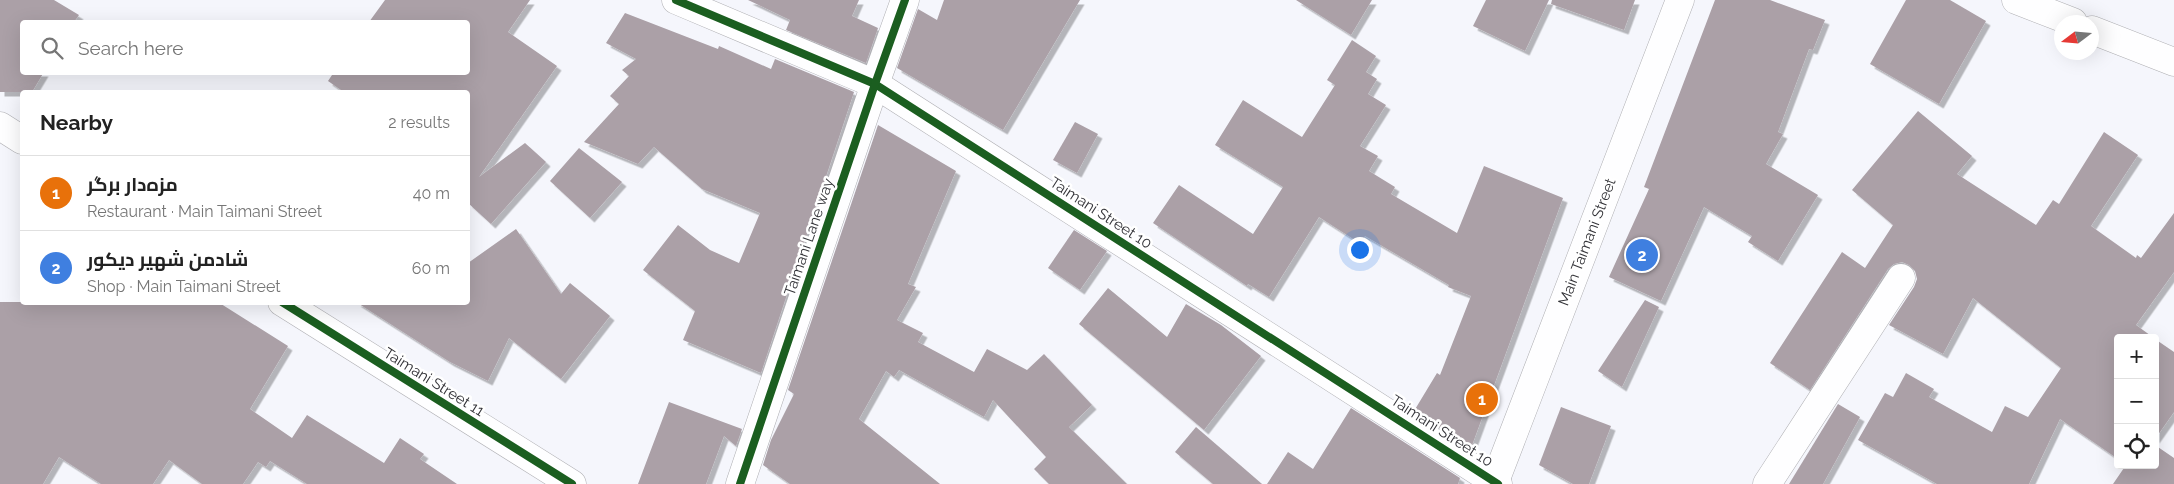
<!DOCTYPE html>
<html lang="en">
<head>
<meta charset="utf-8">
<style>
  body { margin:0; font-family:Raleway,Cairo,sans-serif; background:#f2f2f2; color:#222 }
  .controls { position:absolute; right:15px; bottom:15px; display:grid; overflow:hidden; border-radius:5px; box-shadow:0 5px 20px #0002 }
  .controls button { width:45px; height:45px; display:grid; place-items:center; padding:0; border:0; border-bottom:1px solid #e0e0e0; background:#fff; color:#222; font:25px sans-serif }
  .compass { position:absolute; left:2054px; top:15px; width:45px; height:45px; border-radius:50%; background:#fff; box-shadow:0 5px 20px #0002; rotate:254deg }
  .you { position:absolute; left:1359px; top:249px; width:18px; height:18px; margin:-12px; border:4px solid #fff; border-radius:50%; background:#1a73e8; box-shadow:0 0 0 8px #1a73e833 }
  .badge { display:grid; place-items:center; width:32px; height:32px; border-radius:50%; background:#d93025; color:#fff; font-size:16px; font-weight:700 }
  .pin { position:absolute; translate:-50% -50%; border:2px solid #fff; box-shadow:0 1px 5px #0006 }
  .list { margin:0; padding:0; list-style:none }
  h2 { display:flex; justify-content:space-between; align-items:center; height:65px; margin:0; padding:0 20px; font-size:21px }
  h2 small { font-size:16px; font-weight:400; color:#767676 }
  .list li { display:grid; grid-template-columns:32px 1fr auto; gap:15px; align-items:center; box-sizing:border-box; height:75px; padding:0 20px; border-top:1px solid #e0e0e0 }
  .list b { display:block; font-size:19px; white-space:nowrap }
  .list p { margin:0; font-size:16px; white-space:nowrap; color:#767676 }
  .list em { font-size:16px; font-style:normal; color:#767676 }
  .icon { flex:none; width:28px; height:28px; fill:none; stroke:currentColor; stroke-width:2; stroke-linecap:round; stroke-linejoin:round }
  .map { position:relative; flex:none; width:2174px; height:484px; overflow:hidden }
  .search { position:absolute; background:#fff; box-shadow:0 5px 20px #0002; left:20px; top:20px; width:450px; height:55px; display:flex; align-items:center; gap:12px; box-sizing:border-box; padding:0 18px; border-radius:5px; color:#767676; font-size:19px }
  .panel { position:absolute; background:#fff; box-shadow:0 5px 20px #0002; left:20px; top:90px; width:450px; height:215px; border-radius:5px }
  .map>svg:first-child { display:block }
</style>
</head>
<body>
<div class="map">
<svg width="2174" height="484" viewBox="0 0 2174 484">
  <defs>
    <filter id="shadow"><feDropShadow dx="4.5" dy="4.5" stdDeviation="0" flood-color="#0004"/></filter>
  </defs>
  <rect width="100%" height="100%" fill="#f5f6fc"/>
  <g fill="#aba0a7" filter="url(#shadow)">
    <path d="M0,0h54l25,15 -5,7h-52v50h22l-12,20h-32z"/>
    <path d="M385,0h145l-22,32 49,34 -78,111 46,-34 21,19 -55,62 -23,-21v-111h-124l-16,-11 6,-9h134v-50h-99z"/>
    <path d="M748,0h111l-7,16 26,12 -12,35 -80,-33 4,-10z"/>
    <path d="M944,0h136l-77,130 -106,-62 21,-59 19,11z"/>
    <path d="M1296,0h76l-21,35z"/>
    <path d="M1486,0h63l-24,51 -52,-25z"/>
    <path d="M1552,0h83l-11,30 -73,-26z"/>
    <path d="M1715,0h55l55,20 -12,30 -4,-1 -31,83 5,2 -17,30 52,31 -40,66 -30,-19 4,-6 -48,-29 -43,94 -52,-24 40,-88 -5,-2z"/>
    <path d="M1906,0h44l36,21 -47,83 -69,-40z"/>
    <path d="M625,13l93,36 1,-3 52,23 4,-10 79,33 -93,281 -78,-33 12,-29 -52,-41 35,-45 32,25 29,13 21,-50 -58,-24 -48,-42 -16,17 -54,-22 35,-38 -9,-8 19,-20 -7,-6 14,-11 -30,-16z"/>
    <path d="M1352,40l24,16 -10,16 11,7 -9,15 18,11 -26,41 18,10 -9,15 26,16 -4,7 66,39 27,-67 79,32 -92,250 -57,-37 23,-38 3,2 31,-79 -23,-9 1,-2 -84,-49 -4,8 -42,-27 -50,80 -21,-13 -1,2 -94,-63 26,-38 74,49 30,-47 -68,-42 28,-45 59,37 33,-52 -8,-5z"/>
    <path d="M1918,111l54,45 -15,18 79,51 17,-25 6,4 45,-72 34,23 -47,71 45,32 1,-3 4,3 33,-45v59l-38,53 18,13h-36v121l-58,-40 -31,65h-92l-79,-44 27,-47 8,4 13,-24 28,16 -5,8 63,35 13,-26 23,11 33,-49 -88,-70 -30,56 -54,-29 25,-38 3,-8 -2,-8 -6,-6 -7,-3 -8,2 -6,5 -78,121 -40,-27 72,-111 23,16 28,-43 -41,-35z"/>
    <path d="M1075,122l23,12 -21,39 -24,-13z"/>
    <path d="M878,125l78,46 -48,113 8,3 -19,33 26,13 -5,9 56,30 13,-23 40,21 17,-16 48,51 -23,22 58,57h-78l-15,-15 12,-12 -53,-57 -9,17 -85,-47 -5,7 -8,-6 -27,48 81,65h-150l-27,-19 8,-25 23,-46 -6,-4z"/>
    <path d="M579,148l43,34 -32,36 -40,-37z"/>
    <path d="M516,229l45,65 9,-11 40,33 -49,63 -52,-41 -21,43 -38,-19 -94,-60h112v-39z"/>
    <path d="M1074,230l33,21 -27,39 -32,-22z"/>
    <path d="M1108,288l59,49 19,-33 35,21 40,31 -57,74 -125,-106z"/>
    <path d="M1645,300l14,7 -37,80 -24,-16z"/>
    <path d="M0,302h218l70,44 -38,63 42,29 15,-23 77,48 16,-25 24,16 -4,5 37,25h-150l-37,-23 -4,6 -8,-5 -15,22h-41l-33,-24 -16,24h-52l-42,-27 -16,27h-43z"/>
    <path d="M2155,339l19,13v60l-19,27z"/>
    <path d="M669,402l73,27 -6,17 -12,-10 -18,48h-68z"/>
    <path d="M1838,404l22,13 -37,67h-34z"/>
    <path d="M1561,407l50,19 -22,58h-16l-34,-19z"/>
    <path d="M1351,408l109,70 -2,6h-191l21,-32 25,17z"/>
    <path d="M1196,427l66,57h-49l-38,-32z"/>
    <path d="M2155,445l19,13v26h-61l13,-19h29z"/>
  </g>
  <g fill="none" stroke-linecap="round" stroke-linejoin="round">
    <g stroke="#afafb3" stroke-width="29">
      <g id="minor">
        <path d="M676,0l199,84 623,400"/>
        <path d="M2016,0l57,22"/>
        <path d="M2092,30l82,32"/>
        <path d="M0,126l22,14"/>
        <path d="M282,302l290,182"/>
        <path d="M740,484l135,-400 30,-84"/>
        <path d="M1767,484l134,-206"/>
      </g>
    </g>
    <g stroke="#afafb3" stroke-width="29">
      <path id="secondary" d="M1494,484l186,-484"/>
    </g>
    <use href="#minor" stroke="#fefeff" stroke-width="28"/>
    <use href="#secondary" stroke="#fefeff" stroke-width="28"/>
    <g stroke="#fff" stroke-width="11">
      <g id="cycleway">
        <path d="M676,0l199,84 623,400"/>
        <path d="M282,302l290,182"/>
        <path d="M740,484l135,-400 30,-84"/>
      </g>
    </g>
    <use href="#cycleway" stroke="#1b5e20" stroke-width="8"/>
  </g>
  <g text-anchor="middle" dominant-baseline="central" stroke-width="5" stroke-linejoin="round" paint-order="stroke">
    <g font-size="15" fill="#323237" stroke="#fff">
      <text transform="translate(1101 213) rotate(33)">Taimani Street 10</text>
      <text transform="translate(809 237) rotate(-71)">Taimani Lane way</text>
      <text transform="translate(1587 242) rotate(-69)">Main Taimani Street</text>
      <text transform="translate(434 382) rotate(32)">Taimani Street 11</text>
      <text transform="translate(1442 431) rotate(33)">Taimani Street 10</text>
    </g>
  </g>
</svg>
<div class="controls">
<button>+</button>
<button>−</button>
<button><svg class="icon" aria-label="locate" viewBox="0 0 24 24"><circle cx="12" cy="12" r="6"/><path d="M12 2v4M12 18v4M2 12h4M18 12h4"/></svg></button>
</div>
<svg class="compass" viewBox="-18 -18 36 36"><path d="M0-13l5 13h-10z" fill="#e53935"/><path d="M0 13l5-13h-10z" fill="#767676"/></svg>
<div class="you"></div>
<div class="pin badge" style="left:1482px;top:399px;background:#e8710a">1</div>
<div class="pin badge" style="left:1642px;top:255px;background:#3f7fe0">2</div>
<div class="search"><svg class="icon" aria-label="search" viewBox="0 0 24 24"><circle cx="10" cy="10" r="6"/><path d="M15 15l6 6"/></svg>Search here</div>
<section class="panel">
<h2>Nearby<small>2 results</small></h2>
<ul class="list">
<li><span class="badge" style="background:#e8710a">1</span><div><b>مزه‌دار برگر</b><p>Restaurant · Main Taimani Street</p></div><em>40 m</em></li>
<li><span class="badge" style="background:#3f7fe0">2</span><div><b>شادمن شهیر دیکور</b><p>Shop · Main Taimani Street</p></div><em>60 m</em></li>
</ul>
</section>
</div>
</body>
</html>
